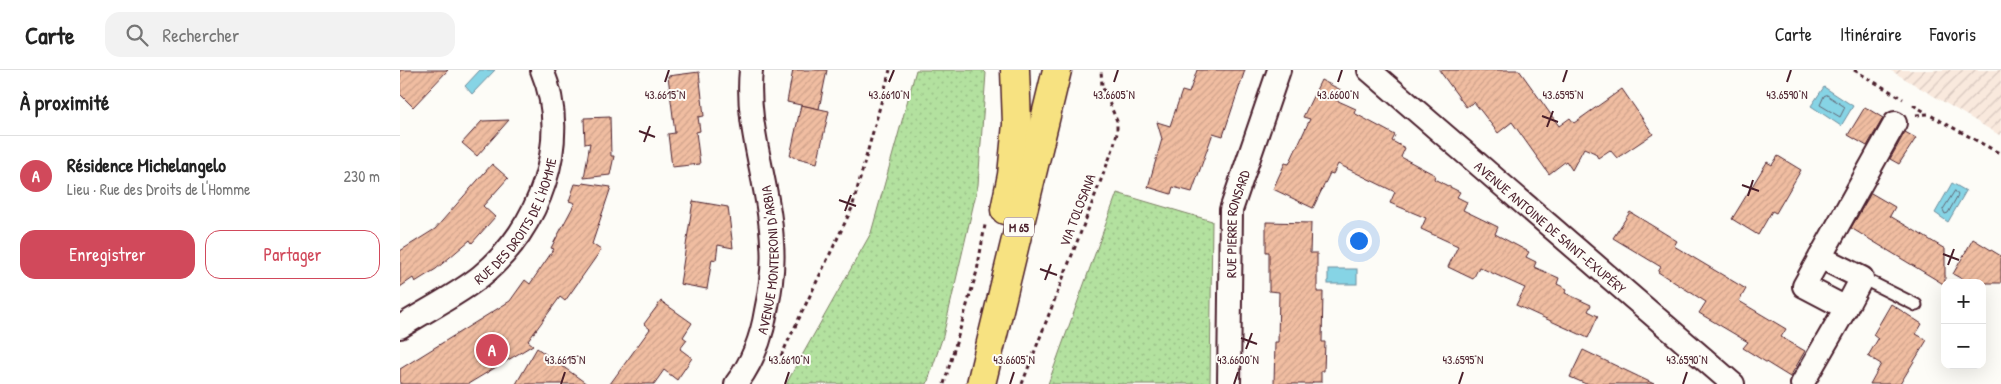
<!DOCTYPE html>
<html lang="fr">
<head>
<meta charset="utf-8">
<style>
  body { margin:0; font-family:"Patrick Hand",sans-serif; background:#f2f2f2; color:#222 }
  .controls { position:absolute; right:15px; bottom:15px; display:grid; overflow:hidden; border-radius:10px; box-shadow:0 5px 20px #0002 }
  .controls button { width:45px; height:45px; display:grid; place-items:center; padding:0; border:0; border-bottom:1px solid #e0e0e0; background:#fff; color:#222; font:25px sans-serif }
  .you { position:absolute; left:958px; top:170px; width:18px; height:18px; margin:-12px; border:4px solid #fff; border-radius:50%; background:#1a73e8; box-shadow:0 0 0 8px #1a73e833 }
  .badge { display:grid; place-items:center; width:32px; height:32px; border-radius:50%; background:#d1495b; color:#fff; font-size:16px; font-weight:700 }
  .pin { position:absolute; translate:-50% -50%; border:2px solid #fff; box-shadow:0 1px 5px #0006 }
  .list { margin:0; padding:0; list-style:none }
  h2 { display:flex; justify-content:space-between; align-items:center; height:65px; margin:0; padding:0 20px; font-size:21px }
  h2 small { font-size:16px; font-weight:400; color:#767676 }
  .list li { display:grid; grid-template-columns:32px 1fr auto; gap:15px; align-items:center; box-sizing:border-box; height:80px; padding:0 20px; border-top:1px solid #e0e0e0 }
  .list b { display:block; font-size:19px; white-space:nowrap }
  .list p { margin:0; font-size:16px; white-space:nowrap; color:#767676 }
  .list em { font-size:16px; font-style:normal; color:#767676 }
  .actions { display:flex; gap:10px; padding:15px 20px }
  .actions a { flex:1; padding:11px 0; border:1px solid #d1495b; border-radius:15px; text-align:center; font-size:18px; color:#d1495b }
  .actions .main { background:#d1495b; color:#fff }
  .icon { flex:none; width:28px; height:28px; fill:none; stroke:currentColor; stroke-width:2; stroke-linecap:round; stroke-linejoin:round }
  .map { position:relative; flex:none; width:1601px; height:314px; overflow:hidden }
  header { display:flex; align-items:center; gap:30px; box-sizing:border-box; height:70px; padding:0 25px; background:#fff; border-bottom:1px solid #e0e0e0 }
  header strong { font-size:24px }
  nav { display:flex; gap:28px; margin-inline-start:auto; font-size:18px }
  .search { width:350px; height:45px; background:#f2f2f2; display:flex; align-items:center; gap:12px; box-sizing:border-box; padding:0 18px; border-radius:15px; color:#767676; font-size:19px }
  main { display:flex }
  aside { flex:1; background:#fff }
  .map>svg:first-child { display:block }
</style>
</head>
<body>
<header>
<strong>Carte</strong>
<div class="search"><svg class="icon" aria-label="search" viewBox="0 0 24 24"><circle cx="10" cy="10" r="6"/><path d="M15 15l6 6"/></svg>Rechercher</div>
<nav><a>Carte</a><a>Itinéraire</a><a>Favoris</a></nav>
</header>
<main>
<aside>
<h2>À proximité<small></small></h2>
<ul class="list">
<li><span class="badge">A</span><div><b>Résidence Michelangelo</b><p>Lieu · Rue des Droits de l'Homme</p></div><em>230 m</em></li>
</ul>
<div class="actions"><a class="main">Enregistrer</a><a>Partager</a></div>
</aside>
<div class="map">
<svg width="1601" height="314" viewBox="0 0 1601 314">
  <defs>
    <pattern id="industrial-furrows" width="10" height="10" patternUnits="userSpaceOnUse" patternTransform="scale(1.25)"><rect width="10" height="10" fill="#f9e9dd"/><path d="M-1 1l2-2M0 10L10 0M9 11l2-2" fill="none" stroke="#d7c7be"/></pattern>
    <pattern id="grass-dots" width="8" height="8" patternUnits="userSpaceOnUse" patternTransform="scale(1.25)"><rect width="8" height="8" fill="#b3e19f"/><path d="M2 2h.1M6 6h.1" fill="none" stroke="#9bc189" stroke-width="1.8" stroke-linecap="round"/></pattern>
    <pattern id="building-hatch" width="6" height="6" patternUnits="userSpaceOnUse" patternTransform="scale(1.25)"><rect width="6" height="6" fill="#f0bda1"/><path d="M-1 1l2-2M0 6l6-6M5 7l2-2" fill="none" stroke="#cfa28b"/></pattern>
  </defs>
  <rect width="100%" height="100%" fill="#fdfcf7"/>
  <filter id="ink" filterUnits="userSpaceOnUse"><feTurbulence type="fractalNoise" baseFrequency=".02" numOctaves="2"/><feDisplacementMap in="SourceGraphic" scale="10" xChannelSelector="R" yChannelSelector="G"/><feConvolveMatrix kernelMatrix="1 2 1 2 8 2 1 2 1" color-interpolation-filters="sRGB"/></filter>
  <g filter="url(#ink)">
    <path fill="url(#industrial-furrows)" d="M1490,0h111v66z"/>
    <g fill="url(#grass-dots)" stroke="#7e8065">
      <path d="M516,0h67l3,3 -8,112 -35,151 -16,48h-141l85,-151z"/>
      <path d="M717,123l95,28 -2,163h-162z"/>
    </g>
    <g fill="#86d4e5" stroke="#6e8c9b">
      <path d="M80,0h15l-23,24 -7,-8z"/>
      <path d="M1424,17l29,19 -12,20 -30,-20z"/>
      <path d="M1552,113l14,8 -18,31 -13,-9z"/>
      <rect x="928" y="199" width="29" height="15"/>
    </g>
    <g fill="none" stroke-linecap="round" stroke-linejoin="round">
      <g stroke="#626775" stroke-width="1">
        <path d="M1427,25l18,12 -5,10 -20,-12 4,-9z"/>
        <path d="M1555,121l3,4 -10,18 -3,1 -2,-4z"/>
      </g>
    </g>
    <g fill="url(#building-hatch)" stroke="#4a1f2b">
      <path d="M0,0h48l-35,37 -13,-13z"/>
      <path d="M393,0h34l-8,39 -32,-7z"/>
      <path d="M797,0h48l-22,66 -10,-3 -21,59 -19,-5 -2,7 -23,-7 14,-48 -5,-17 13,4 12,-35 7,2z"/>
      <path d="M1039,0h80l40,56 11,-8 4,5 48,-34 31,45 -36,24 -7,-8 -12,8 -3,-5 -11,-5 -12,22 -6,-9 -17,13 -37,-52 -14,11 -24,-31 -8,5z"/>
      <path d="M299,2l5,44 -6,1 2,14 -4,1 4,32 -28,3 -4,-33 7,-1 -7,-57z"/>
      <path d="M921,10l20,10 -5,10 20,9 -2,4 41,22 -3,6 13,7 -4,9 34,18 -1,4 26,13 -3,5 10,5 -4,8 35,17 -3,7 34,18 -3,5 10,5 -2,5 25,11 -2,6 10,5 -2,4 26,12 -3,6 10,5 -10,22 -72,-33 9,-17 -46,-21 -6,12 -25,-12 10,-21 -37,-17 5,-11 -36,-15 5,-11 -57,-28 -5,10 -3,-1 -17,35 -40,-19 12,-26 4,1 21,-45 -7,-2z"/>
      <path d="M401,35l28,6 -12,52 -27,-7z"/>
      <path d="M1465,37l18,11 -16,28 -19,-11z"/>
      <path d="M210,47l1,39h3l-4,19 -26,3 6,-35 -5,1 -1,-26z"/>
      <path d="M109,50l-32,36 -15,-13 20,-22z"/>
      <path d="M1505,62l11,6 -17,26 -9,-5z"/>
      <path d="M1378,86l23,14 -25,43 -4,-2 -14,24 -26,-16 35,-57 5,3z"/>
      <path d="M92,94l16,14 -25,28 12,11 -23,26 -2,-3 -34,29 -21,13 -2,-4 -13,9v-36l35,-22z"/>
      <path d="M183,113l28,4 -19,57 9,6 -36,51 -5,-4 -32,44 5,4 -65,39h-68v-15l110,-68 15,-21 5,4 24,-35 -3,-1 24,-45 -6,-2 6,-17 7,1z"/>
      <path d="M1471,123l24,14 -5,9 55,33v36l-94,-57z"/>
      <path d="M293,131l35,6 5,41 -15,-3 -2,15 -4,-1 -5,30 -27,-5z"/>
      <path d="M1230,142l47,29 -3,5 72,43 -7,12 47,28 -5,8 24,14 -15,26 -47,-29 5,-6 -49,-29 7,-11 -48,-30 3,-5 -48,-29z"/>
      <path d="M866,152l45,1 -1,30h7v39h6l-1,50h3l-1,29h-3v11h-8l-1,2h-38l1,-42h3l1,-50 -10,-1v-39h-3z"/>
      <path d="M1573,169l28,17v27h-32l-16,-9z"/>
      <path d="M261,231l31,22 -9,14 4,3 -7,9 12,9 -15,22 -13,-10 -10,14h-44l40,-55 -6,-5z"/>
      <path d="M1491,234l31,20 -6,10 11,6 -27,44h-30l11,-20 -13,-8 10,-17 -5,-4z"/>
      <path d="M137,278l50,36h-71z"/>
      <path d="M1183,280l71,34h-68l-16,-7z"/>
    </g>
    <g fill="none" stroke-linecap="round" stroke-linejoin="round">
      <g stroke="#4a1f2b" stroke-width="15">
        <path id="lane" d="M1462,208l54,27"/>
      </g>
      <g stroke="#4a1f2b" stroke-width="26">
        <g id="street">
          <path id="s1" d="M969,0l364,314"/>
          <path d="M1420,187l42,21 -16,30 -42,-22 91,-163"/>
          <path id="s2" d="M0,257c25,-16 59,-33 81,-51 58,-47 91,-134 61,-206"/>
          <path id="s3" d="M336,314c16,-21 26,-48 30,-73 5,-23 8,-45 6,-68 -2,-58 -27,-115 -21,-173"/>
          <path id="s4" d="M829,314l2,-174 48,-140"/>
          <path d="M1402,314l44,-76"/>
        </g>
      </g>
      <g stroke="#4a1f2b" stroke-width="31">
        <g id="primary">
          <path d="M605,140l7,-35 5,-51 -2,-54"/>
          <path d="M581,314l76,-314"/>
        </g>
      </g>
      <g stroke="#4a1f2b" stroke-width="3" stroke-dasharray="4 4" stroke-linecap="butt">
        <path d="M1454,0l49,29"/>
        <path d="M1513,35l14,8"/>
        <path d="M1516,45l12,-1 73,40"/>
        <path d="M381,286l71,-148 38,-138"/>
        <path d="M544,314l33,-113 8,-46"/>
        <path d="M622,314l91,-235 4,-16v-12l-15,-35 -1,-16"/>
      </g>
      <use href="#lane" stroke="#fdfcf7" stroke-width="11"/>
      <use href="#street" stroke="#fdfcf7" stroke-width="22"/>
      <use href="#primary" stroke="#f7e281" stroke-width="28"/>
    </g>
  </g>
  <path fill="none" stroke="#4a1f2b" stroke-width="2" d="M265,12l4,-12M489,12l5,-12M714,12l4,-12M938,12l4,-12M1163,12l4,-12M1387,12l4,-12M1142,46l16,6M1147,57l6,-16M239,61l16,6M244,72l6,-16M1342,115l17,6M1348,126l5,-16M439,130l17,6M445,141l6,-16M1543,184l16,6M1548,195l6,-16M640,199l17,6M645,210l6,-16M841,268l16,6M846,279l6,-16M161,314l4,-12M385,314l4,-12M610,314l4,-12M834,314l4,-12M1059,314l4,-12M1283,314l4,-12"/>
  <g text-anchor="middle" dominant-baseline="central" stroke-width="4" stroke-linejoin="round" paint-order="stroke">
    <rect fill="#fdfcf7" stroke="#806168" stroke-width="1" x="604" y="147.5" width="30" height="19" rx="4"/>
    <g font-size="12" font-weight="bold" fill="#4a1f2b">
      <text x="619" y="157">M 65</text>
    </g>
    <g font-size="14" fill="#4a1f2b" stroke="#fdfcf7">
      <text transform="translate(677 140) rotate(-69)">VIA TOLOSANA</text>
      <text stroke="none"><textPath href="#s2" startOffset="162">RUE DES DROITS DE L'HOMME</textPath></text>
      <text stroke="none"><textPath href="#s4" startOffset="161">RUE PIERRE RONSARD</textPath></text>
      <text stroke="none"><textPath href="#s1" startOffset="240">AVENUE ANTOINE DE SAINT-EXUPÉRY</textPath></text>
      <text stroke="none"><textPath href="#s3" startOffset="131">AVENUE MONTERONI D'ARBIA</textPath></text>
    </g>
  </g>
  <g font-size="12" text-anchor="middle" fill="#4a1f2b" stroke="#fdfcf7" stroke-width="4" stroke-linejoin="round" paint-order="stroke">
    <text x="265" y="29">43.6615°N</text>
    <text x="489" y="29">43.6610°N</text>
    <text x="714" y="29">43.6605°N</text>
    <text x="938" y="29">43.6600°N</text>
    <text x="1163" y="29">43.6595°N</text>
    <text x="1387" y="29">43.6590°N</text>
    <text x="165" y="294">43.6615°N</text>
    <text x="389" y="294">43.6610°N</text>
    <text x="614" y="294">43.6605°N</text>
    <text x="838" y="294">43.6600°N</text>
    <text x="1063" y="294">43.6595°N</text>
    <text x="1287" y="294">43.6590°N</text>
  </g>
</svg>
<div class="controls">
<button>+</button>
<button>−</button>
</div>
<div class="you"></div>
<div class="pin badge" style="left:92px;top:280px">A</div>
</div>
</main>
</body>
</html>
